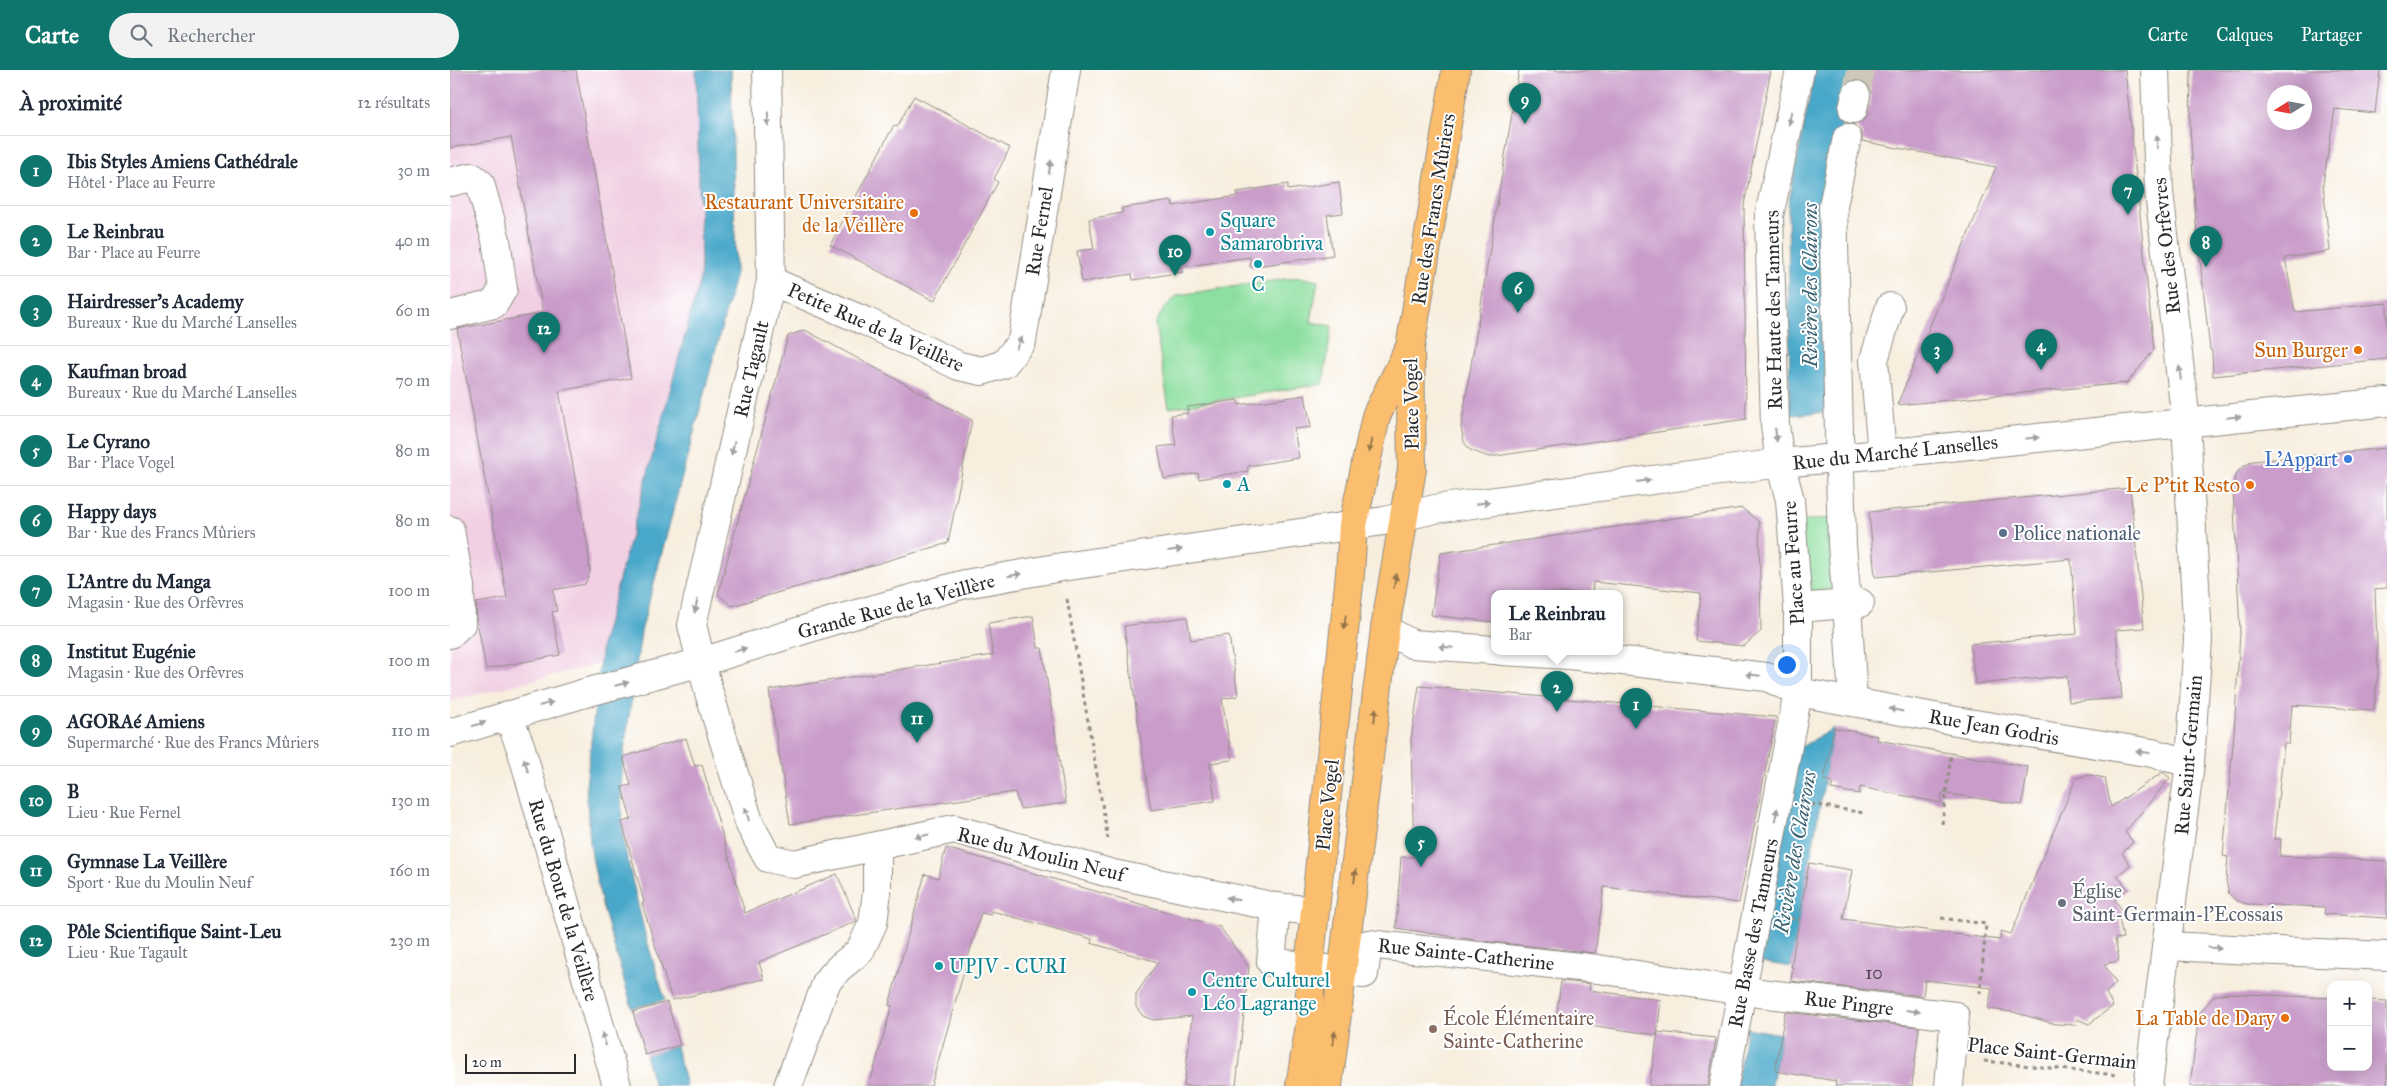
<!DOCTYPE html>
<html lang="fr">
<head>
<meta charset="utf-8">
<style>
  body { margin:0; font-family:"IM FELL Great Primer",serif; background:#f2f2f3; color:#1f2937 }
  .controls { position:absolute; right:15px; bottom:15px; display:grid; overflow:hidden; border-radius:10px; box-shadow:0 5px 20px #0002 }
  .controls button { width:45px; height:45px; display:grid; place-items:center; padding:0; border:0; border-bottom:1px solid #e0e1e3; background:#fff; color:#1f2937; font:25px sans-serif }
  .compass { position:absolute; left:1817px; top:15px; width:45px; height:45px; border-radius:50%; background:#fff; box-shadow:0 5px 20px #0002; rotate:259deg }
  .scale { position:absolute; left:15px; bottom:12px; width:111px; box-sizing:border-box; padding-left:5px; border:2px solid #2b2b2b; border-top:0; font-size:14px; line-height:18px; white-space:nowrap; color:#2b2b2b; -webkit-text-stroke:4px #fff; paint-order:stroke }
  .you { position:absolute; left:1336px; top:594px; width:18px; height:18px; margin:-12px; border:4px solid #fff; border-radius:50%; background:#1a73e8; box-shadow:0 0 0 8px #1a73e833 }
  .badge { display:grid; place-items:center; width:32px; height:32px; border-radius:50%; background:#0f766e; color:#fff; font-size:16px; font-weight:700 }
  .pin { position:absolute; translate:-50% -41px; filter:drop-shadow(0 1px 2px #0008) }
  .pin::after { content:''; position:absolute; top:26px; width:18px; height:15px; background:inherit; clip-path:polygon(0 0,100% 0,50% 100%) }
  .popup { position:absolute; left:1041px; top:520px; width:132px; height:65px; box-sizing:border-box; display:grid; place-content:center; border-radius:10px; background:#fff; filter:drop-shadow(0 1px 4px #0005); font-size:16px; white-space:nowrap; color:#747a83 }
  .popup b { font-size:19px; color:#1f2937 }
  .popup::after { content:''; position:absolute; left:50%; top:100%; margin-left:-10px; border:10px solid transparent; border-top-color:#fff }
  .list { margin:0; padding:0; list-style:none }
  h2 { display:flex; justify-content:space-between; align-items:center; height:65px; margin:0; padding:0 20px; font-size:21px }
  h2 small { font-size:16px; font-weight:400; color:#747a83 }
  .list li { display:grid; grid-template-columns:32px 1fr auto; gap:15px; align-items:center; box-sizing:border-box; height:70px; padding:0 20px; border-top:1px solid #e0e1e3 }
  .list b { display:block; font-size:19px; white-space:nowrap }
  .list p { margin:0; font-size:16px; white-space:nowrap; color:#747a83 }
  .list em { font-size:16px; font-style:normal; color:#747a83 }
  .icon { flex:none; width:28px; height:28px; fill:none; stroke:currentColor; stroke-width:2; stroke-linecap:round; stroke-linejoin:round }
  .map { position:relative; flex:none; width:1937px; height:1016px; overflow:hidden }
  header { display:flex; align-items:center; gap:30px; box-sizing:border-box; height:70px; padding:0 25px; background:#0f766e; color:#fff }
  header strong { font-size:24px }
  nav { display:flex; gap:28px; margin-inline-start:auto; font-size:18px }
  .search { width:350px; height:45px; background:#f2f2f3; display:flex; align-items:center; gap:12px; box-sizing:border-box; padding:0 18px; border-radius:28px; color:#747a83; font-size:19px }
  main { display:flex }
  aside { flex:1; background:#fff }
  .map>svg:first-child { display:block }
</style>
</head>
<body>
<header>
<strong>Carte</strong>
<div class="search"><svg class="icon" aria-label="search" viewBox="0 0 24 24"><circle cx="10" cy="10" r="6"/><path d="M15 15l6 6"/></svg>Rechercher</div>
<nav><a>Carte</a><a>Calques</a><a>Partager</a></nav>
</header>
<main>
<aside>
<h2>À proximité<small>12 résultats</small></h2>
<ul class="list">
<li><span class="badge">1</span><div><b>Ibis Styles Amiens Cathédrale</b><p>Hôtel · Place au Feurre</p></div><em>30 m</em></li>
<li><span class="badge">2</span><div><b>Le Reinbrau</b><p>Bar · Place au Feurre</p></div><em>40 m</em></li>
<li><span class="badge">3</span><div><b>Hairdresser's Academy</b><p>Bureaux · Rue du Marché Lanselles</p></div><em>60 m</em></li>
<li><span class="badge">4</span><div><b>Kaufman broad</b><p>Bureaux · Rue du Marché Lanselles</p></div><em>70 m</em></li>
<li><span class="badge">5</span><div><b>Le Cyrano</b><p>Bar · Place Vogel</p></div><em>80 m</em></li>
<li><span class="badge">6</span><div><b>Happy days</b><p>Bar · Rue des Francs Mûriers</p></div><em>80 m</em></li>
<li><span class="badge">7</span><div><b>L'Antre du Manga</b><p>Magasin · Rue des Orfèvres</p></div><em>100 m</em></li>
<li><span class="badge">8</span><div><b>Institut Eugénie</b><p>Magasin · Rue des Orfèvres</p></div><em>100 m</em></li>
<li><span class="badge">9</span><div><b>AGORAé Amiens</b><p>Supermarché · Rue des Francs Mûriers</p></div><em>110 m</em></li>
<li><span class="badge">10</span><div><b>B</b><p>Lieu · Rue Fernel</p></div><em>130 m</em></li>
<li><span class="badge">11</span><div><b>Gymnase La Veillère</b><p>Sport · Rue du Moulin Neuf</p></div><em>160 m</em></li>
<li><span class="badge">12</span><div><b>Pôle Scientifique Saint-Leu</b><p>Lieu · Rue Tagault</p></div><em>230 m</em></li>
</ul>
</aside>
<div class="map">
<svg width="1937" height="1016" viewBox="0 0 1937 1016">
  <rect width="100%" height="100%" fill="#fff"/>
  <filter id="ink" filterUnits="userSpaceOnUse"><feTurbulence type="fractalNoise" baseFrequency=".02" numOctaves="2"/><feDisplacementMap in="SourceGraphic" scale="10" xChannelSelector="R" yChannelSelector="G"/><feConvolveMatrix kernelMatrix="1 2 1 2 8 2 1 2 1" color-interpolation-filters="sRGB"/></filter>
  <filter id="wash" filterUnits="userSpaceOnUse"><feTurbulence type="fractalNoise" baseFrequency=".0096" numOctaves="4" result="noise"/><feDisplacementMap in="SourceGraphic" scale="20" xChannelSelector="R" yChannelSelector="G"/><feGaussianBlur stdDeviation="1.12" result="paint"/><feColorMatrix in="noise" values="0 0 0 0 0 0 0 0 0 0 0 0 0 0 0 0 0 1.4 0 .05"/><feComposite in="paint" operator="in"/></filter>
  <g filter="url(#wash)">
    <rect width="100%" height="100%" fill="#f7eede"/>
    <path fill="#f1d0e3" d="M0,0h246l5,213 -103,381 -148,37z"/>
    <g fill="#8ddfa0" stroke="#5c8566">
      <path d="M849,207l19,4 -7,41 21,4 -9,58 -154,24 -14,-84 10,-17 13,-12z"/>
      <path d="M1382,448l7,79 -34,3 -7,-79z"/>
    </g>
    <g fill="#4aa8c9" stroke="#3a6a7a">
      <path d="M246,0h35l5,203 -95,359 -17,120 -3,36 2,50 5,24 17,72 20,66 -33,8 -30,-103 -9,-43 -3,-19 -4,-57 16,-143 98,-364 1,-19z"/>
      <path d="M1365,0h38l-27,133 3,209 -39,3 -2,-210z"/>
      <path d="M1384,658l-43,239 -32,-5 40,-214z"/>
      <path d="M1297,958l34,6 -9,52h-36z"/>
      <path d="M226,976l10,40h-32l-9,-31z"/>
    </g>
    <g id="blocks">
      <g fill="#c99cc9" fill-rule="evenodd">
        <path d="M0,0h126l55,308 -72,13 29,156 2,26 -5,11 -32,6 4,21 -5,1 8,43 -74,14 -9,-48 -1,-18 31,-5 -50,-269 86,-16 -32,-176 -61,11z"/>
        <path d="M1069,0h252l-27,135 2,214 -257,38 -19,-7 -6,-8 -3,-15z"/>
        <path d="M1403,0h272l29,280 -27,33 -230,22 99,-238 -134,-26v-8l-9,-9 12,-5 3,-7 3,-21 -5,-8 -7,-3h-8z"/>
        <path d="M1741,0h189l-5,43 -40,-4 -12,75 7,67 -45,7 10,54 92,-9v56l-174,17 -1,-25 -2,-1 -14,-127 -6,-97zM1824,22h30v30h-30z"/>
        <path d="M464,26l96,52 -16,31 4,3 -64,119 -104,-56 64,-120 3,2z"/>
        <path d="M889,112l4,31 -16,2 6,40 -83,12v-10l-68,10 1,5 -50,8 -1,-6 -50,8 -5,-31 17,-2 -5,-30 33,-6v-5l50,-7 1,5 65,-10 -1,-4 51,-8v6z"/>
        <path d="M355,260l167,90 -24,123 -216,63 -14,-12 70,-258z"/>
        <path d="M855,325l6,32 -17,2 5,29 -51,8v5l-49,8 -1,-6 -34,6 -6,-32 18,-2 -5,-30 17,-2 -1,-6 50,-7 2,5z"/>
        <path d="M1937,378v140l-12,1 3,84 -4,37 -82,-5 -3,39h-5l-10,95h7l-1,17 107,5v57l-63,-4 1,-7 -78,-3 -10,-3 -8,-7 -3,-13 2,-24 -5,-1 11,-123 6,-101 -7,-145 2,-10 5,-8 13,-8z"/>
        <path d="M1680,418l14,140 -28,2 6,68 -53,4 -2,-26 -92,8 -5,-40 107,-10 -6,-75 -196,18 -6,-65z"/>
        <path d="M1292,438l17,14 2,109 -17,15 -48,-5 5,-48 -108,-11 -1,11h-98v29l-63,-7 10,-62z"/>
        <path d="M583,546l5,32h4l24,155 -46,6 -5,-17 -225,32 -21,-134 224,-35 -5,-32z"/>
        <path d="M737,547l4,23 38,-5 9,61 -16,3 10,61 -22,3 5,38 -64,9 -27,-184z"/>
        <path d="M969,616l357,31 -37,186 -135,-16 -9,66 -113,-12 -86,-13 5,-71h13l-3,-117z"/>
        <path d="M1384,658l44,8 -1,4 151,27 -6,38 -80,-12 -1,10 -81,-16 -1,7 -28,-5 2,-7 -9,-2z"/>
        <path d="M236,668l9,28 7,-1 43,148 92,-39 20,47 -98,41 5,17 -92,21 -30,-97 2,-1 -22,-80 9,-3 -9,-32 9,-2 -8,-28z"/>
        <path d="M1713,702l7,6 -45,54 8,10 -11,11 8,12 -13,11 11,13 -13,11 9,13 -5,5 4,20 -8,1 4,20 -1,2 -14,3 12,19 -10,10 7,13 -24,18 -12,-5 -1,6 -20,-1 -43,-12 -25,-3 4,-21 -67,-8 -2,16 -132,-15 2,-14h-2l18,-104 43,7 -9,49 157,21 1,-9 10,3 65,-156 14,-3 15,3 6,29z"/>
        <path d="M496,778l274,79 29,40 -13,119h-52l8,-70 -39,4 -10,-4 -7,-9v-13l22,-32 -67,-19 1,-4 -100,-28 -1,4 -10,-2 -50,173h-62l23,-80 -3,-1 36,-131 13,4z"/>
        <path d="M1111,911l29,3 -1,6 72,10 -4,35 -101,-15z"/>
        <path d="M1777,923l104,5v69h37v-67l19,1v85h-197l9,-72 15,-18z"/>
        <path d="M217,932l13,43 -35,10 -12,-43z"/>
        <path d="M1335,942l134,15 -7,59h-77l1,-5 -61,-10z"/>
        <path d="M1208,962l58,6 -8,48h-59z"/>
      </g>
    </g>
  </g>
  <g filter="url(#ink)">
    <use href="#blocks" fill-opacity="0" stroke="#918c84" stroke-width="1"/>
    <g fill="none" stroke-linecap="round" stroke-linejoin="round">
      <path stroke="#cec7ba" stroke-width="28" stroke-dasharray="28 14" stroke-linecap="butt" d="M1406,25l5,-25"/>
      <g stroke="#918c84" stroke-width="30">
        <g id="minor">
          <path d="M317,0l4,211 -79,344 17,68 41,132 18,33 26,6 160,-35 159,45 163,33 39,4"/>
          <path d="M1403,39l3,-14"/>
          <path d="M0,112l22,-5 8,6 16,57 7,49 -9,15 -44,11"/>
          <path d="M321,211l96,41 92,44 23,5 22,-7 18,-23 44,-271"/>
          <path d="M1432,384l-8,-94 16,-53"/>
          <path d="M0,460l10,56 1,38 -11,10"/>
          <path d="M1348,538l49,-4 -5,-59 -9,-339 14,-68"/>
          <path d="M935,559l27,15 82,6"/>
          <path d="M1051,581l68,4 198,22 31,15 158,29 196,32 38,10"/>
          <path d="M1403,631l-6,-97 13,-1"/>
          <path d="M58,645l13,33 96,338"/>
          <path d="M0,663l135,-40 117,-31 133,-42 130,-36 97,-17 322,-46 51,-12 345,-46 102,-9 505,-52"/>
          <path d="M826,837l-5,55 93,12 4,-30 230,25 145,22 212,25 -6,70"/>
          <path d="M1716,876l221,10"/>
          <path d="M338,1016l39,-105 13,-14 20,-16 13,-28 4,-31v-46"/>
          <path d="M1274,1016l74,-394v-84l-8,-108 -10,-37 -5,-38 -6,-209 31,-146"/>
          <path d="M1698,1016l42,-323 8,-124 -12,-217 -27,-230 -4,-122"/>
        </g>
      </g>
      <g stroke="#918c84" stroke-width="30">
        <g id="major">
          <path d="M850,1016l11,-67 -2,-51 41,-394 3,-49 23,-109 32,-65"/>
          <path d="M878,1016l57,-457 27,-160 -2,-121 46,-278"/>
        </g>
      </g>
      <g stroke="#918c84" stroke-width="3" stroke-dasharray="4 4" stroke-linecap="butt">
        <path d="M617,529l41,240"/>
        <path d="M1361,734l53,9"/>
        <path d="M1492,754l9,-70"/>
        <path d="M1340,848l9,2"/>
        <path d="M1491,848l45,6 -6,69"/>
        <path d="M1534,991l132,14"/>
      </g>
      <use href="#minor" stroke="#fff" stroke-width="28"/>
      <use href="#major" stroke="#fbbe6e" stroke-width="28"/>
    </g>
    <defs><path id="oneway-solid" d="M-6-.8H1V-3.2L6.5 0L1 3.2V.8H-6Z" transform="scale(1.25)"/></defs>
    <g fill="#a0a0a0">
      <use href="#oneway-solid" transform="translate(1340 48) rotate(102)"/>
      <use href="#oneway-solid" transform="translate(318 49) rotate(89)"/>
      <use href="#oneway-solid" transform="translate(1707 72) rotate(-92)"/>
      <use href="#oneway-solid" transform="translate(600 97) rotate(-80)"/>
      <use href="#oneway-solid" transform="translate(569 273) rotate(-62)"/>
      <use href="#oneway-solid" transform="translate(1730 303) rotate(-97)"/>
      <use href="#oneway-solid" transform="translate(1784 347) rotate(-6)"/>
      <use href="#oneway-solid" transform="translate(1326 365) rotate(83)"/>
      <use href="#oneway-solid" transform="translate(1582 368) rotate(-6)"/>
      <use href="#oneway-solid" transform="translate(283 378) rotate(103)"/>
      <use href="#oneway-solid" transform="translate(1194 411) rotate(-8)"/>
      <use href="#oneway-solid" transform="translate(1033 433) rotate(-8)"/>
      <use href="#oneway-solid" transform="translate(725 480) rotate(-8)"/>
      <use href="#oneway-solid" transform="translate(565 505) rotate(-10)"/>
      <use href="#oneway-solid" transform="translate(246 536) rotate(103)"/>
      <use href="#oneway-solid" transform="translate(996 577) rotate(-175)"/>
      <use href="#oneway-solid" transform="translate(290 580) rotate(-17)"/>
      <use href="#oneway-solid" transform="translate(1303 605) rotate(-174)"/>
      <use href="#oneway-solid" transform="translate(172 614) rotate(-14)"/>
      <use href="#oneway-solid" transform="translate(96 634) rotate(-16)"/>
      <use href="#oneway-solid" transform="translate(1446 640) rotate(-169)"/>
      <use href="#oneway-solid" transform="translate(29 654) rotate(-18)"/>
      <use href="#oneway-solid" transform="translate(1693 682) rotate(-171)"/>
      <use href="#oneway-solid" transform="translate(76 695) rotate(-106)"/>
      <use href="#oneway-solid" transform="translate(297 744) rotate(-107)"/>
      <use href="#oneway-solid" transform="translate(1326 745) rotate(-79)"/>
      <use href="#oneway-solid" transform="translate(472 766) rotate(168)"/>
      <use href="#oneway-solid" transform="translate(783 829) rotate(-168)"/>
      <use href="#oneway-solid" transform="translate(1765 878) rotate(3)"/>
      <use href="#oneway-solid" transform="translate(1463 941) rotate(7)"/>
      <use href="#oneway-solid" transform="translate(154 969) rotate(-106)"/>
    </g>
    <g fill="#93744c">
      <use href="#oneway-solid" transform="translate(920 376) rotate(101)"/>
      <use href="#oneway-solid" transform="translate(945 511) rotate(-81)"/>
      <use href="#oneway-solid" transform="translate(895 552) rotate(96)"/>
      <use href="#oneway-solid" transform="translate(925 645) rotate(-83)"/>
      <use href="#oneway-solid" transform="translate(905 806) rotate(-83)"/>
      <use href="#oneway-solid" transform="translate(884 968) rotate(-83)"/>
    </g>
  </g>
  <g fill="#e8710a" stroke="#fff" stroke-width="2">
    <circle cx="464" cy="143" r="5"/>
    <circle cx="1908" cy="280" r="5"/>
    <circle cx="1800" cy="415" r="5"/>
    <circle cx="1835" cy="948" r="5"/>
  </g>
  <g fill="#0f9aa8" stroke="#fff" stroke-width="2">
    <circle cx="760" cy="162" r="5"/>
    <circle cx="808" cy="194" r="5"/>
    <circle cx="777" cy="414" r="5"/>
    <circle cx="489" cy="896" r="5"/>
    <circle cx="742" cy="922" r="5"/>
  </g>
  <circle fill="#3f7fe0" stroke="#fff" stroke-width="2" cx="1898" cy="389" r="5"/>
  <circle fill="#5c6f8a" stroke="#fff" stroke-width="2" cx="1553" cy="463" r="5"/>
  <circle fill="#6b7280" stroke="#fff" stroke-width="2" cx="1612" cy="833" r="5"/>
  <circle fill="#8d6e63" stroke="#fff" stroke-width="2" cx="983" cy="959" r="5"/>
  <g text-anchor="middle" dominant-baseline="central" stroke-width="4" stroke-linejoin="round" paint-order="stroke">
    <g font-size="18" fill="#524752">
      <text x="1424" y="903">10</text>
    </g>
    <g font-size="20" fill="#c56008" stroke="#fff" text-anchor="end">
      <text x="454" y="132">Restaurant Universitaire<tspan x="454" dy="23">de la Veillère</tspan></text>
      <text x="1898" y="280">Sun Burger</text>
      <text x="1790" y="415">Le P'tit Resto</text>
      <text x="1825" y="948">La Table de Dary</text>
    </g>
    <g font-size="20" fill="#2b2b2b" stroke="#fff">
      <text transform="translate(983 139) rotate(-81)">Rue des Francs Mûriers</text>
      <text transform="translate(589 161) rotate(-81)">Rue Fernel</text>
      <text transform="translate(1716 176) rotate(-96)">Rue des Orfèvres</text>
      <text transform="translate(1323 240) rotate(-91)">Rue Haute des Tanneurs</text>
      <text transform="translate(426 257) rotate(24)">Petite Rue de la Veillère</text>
      <text transform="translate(301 299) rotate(-77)">Rue Tagault</text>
      <text transform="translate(961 334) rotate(-91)">Place Vogel</text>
      <text transform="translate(1445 382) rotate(-6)">Rue du Marché Lanselles</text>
      <text transform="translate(1343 493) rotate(-94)">Place au Feurre</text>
      <text transform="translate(446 536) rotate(-15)">Grande Rue de la Veillère</text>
      <text transform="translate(1544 657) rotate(10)">Rue Jean Godris</text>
      <text transform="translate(1738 685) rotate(-85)">Rue Saint-Germain</text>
      <text transform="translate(877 735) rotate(-84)">Place Vogel</text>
      <text transform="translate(591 784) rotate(14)">Rue du Moulin Neuf</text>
      <text transform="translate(114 830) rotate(74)">Rue du Bout de la Veillère</text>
      <text transform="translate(1303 863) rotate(-79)">Rue Basse des Tanneurs</text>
      <text transform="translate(1016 884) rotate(6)">Rue Sainte-Catherine</text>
      <text transform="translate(1399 933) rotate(7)">Rue Pingre</text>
      <text transform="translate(1602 983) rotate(6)">Place Saint-Germain</text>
    </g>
    <g font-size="20" fill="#0d838f" stroke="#fff" text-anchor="start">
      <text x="770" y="150">Square<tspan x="770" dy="23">Samarobriva</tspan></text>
      <text x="808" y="214" text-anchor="middle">C</text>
      <text x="787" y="414">A</text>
      <text x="499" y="896">UPJV - CURI</text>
      <text x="752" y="910">Centre Culturel<tspan x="752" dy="23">Léo Lagrange</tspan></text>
    </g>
    <g font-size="20" fill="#366cbe" stroke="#fff" text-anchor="end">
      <text x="1888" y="389">L'Appart</text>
    </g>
    <g font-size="20" fill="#4e5e75" stroke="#fff" text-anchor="start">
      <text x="1563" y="463">Police nationale</text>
    </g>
    <g font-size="20" fill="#5b616d" stroke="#fff" text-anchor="start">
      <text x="1622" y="821">Église<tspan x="1622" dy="23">Saint-Germain-l'Ecossais</tspan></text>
    </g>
    <g font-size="20" fill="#785e54" stroke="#fff" text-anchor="start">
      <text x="993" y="948">École Élémentaire<tspan x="993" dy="23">Sainte-Catherine</tspan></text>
    </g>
    <g font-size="21" font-style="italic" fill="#396372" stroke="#fff">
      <text transform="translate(1360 215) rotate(-90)">Rivière des Clairons</text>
      <text transform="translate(1345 782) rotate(-80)">Rivière des Clairons</text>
    </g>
  </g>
</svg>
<div class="controls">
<button>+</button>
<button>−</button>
</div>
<svg class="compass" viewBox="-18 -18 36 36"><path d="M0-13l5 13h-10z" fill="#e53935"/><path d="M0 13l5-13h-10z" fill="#747a83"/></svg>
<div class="scale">20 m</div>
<div class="you"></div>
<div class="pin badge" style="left:1186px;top:659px">1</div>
<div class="pin badge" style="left:1107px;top:642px">2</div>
<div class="popup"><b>Le Reinbrau</b>Bar</div>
<div class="pin badge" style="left:1487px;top:304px">3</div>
<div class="pin badge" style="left:1591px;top:300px">4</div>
<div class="pin badge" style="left:971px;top:797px">5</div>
<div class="pin badge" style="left:1068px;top:243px">6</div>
<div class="pin badge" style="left:1678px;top:145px">7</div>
<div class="pin badge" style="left:1756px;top:197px">8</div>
<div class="pin badge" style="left:1075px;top:54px">9</div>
<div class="pin badge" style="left:725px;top:206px">10</div>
<div class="pin badge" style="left:467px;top:673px">11</div>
<div class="pin badge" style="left:94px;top:283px">12</div>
</div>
</main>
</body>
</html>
